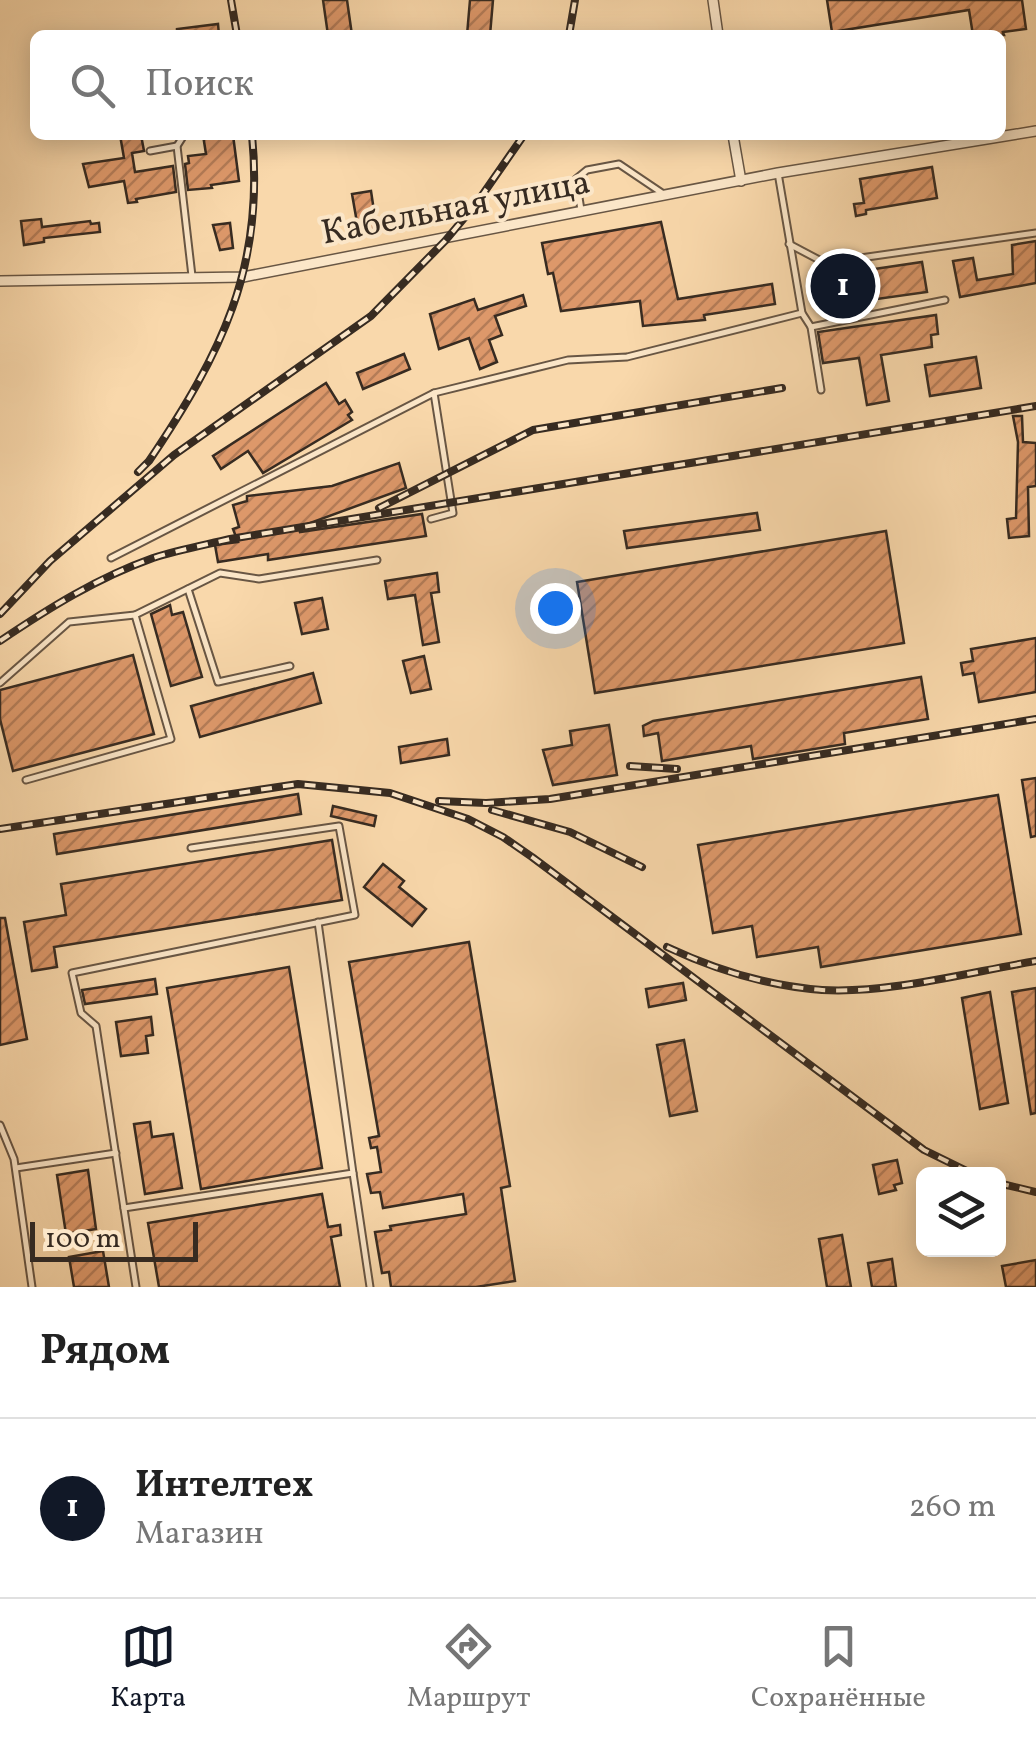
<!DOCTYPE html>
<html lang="ru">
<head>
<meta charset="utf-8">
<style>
  body { margin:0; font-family:Vollkorn,serif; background:#f2f2f2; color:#222 }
  .controls { position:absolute; right:30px; bottom:30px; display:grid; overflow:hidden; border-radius:15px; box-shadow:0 5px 25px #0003 }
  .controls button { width:90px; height:90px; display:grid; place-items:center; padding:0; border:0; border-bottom:2px solid #e0e0e0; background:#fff; color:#222; font:50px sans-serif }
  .scale { position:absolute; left:30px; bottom:25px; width:168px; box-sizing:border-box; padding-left:10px; border:5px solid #372b21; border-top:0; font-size:28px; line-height:35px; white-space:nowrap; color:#372b21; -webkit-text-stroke:8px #fbe6c8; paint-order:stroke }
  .you { position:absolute; left:555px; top:608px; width:35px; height:35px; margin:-25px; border:8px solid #fff; border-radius:50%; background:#1a73e8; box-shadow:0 0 0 15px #1a73e833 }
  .badge { display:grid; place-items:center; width:65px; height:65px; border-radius:50%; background:#111827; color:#fff; font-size:32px; font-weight:700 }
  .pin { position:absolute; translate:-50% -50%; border:5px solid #fff; box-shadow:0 2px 10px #0006 }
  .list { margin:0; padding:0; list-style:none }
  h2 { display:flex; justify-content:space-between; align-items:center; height:130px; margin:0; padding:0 40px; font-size:42px }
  h2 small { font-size:32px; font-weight:400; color:#767676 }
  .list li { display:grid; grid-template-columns:65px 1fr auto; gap:30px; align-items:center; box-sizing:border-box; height:180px; padding:0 40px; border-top:2px solid #e0e0e0 }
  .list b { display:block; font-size:38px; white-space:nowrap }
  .list p { margin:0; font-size:32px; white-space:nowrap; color:#767676 }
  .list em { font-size:32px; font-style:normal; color:#767676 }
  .icon { flex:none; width:55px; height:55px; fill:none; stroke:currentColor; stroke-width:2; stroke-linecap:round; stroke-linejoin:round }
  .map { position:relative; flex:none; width:1036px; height:1287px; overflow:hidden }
  .search { position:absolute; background:#fff; box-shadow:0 5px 25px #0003; left:30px; right:30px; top:30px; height:110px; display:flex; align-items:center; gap:25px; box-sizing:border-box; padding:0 35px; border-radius:15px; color:#767676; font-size:38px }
  .sheet { height:310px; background:#fff }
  nav { display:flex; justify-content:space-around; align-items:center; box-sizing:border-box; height:140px; border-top:2px solid #e0e0e0; background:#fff; font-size:28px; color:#767676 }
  nav a { display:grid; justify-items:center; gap:5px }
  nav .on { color:#111827 }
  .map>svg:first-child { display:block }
</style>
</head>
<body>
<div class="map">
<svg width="1036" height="1287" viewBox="0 0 1036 1287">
  <defs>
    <pattern id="building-hatch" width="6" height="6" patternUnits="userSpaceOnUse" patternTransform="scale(2.5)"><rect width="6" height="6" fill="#dd986a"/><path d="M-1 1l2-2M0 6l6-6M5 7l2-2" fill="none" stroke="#b47c57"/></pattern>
  </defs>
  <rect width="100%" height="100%" fill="#f9d8ab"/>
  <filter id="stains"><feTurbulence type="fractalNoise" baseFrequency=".002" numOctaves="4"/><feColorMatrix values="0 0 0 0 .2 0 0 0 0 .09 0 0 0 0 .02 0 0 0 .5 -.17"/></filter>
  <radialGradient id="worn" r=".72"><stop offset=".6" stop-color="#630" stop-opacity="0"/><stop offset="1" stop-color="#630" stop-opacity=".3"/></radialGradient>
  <g fill="url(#building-hatch)" stroke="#372b21" stroke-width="2.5">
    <path d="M323,0h24l5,35h-24z"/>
    <path d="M470,0h23l-3,35h-23z"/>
    <path d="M827,0h195l4,29 -23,3 1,3h-31l-4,-25 -137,22z"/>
    <path d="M218,24l1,11h-42v-6z"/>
    <path d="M120,135h21l3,16 -12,2 3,19 38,-6 3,26 -40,7 1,3 -9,1 -4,-22 -35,6 -6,-23 41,-6z"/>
    <path d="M203,135h30l6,46 -28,4 1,3 -24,2 -3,-26 4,-1 -1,-7 18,-2z"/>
    <path d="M932,167l5,31 -71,12v4l-10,2 -2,-12 10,-1 -4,-24z"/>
    <path d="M371,191l6,40 -18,3 -7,-40z"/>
    <path d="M41,219l1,8 48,-6 1,3 8,-1 1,9 -56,6v4l-20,3 -3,-24z"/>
    <path d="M661,222l17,77 94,-15 3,20 -71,11 1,5 -62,6 -3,-25 -79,10 -8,-38 -5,1 -6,-31z"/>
    <path d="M230,223l3,25 -13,2 -7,-25z"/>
    <path d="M1036,241v42l-76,14 -7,-36 20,-3 4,22 36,-6 -1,-29z"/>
    <path d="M922,262l5,30 -79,11 2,10 -17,3 -6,-40z"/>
    <path d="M523,295l3,11 -31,10 7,19 -13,5 8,22 -17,7 -11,-31 -30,11 -9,-35 44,-15 4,11z"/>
    <path d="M936,315l2,19 -7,1 1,12 -51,8 8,46 -22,4 -8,-47 -36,5 -5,-31z"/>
    <path d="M404,354l6,15 -47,20 -6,-16z"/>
    <path d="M976,357l5,31 -51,8 -5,-31z"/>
    <path d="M326,383l13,21 6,-4 7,12 -4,3 4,5 -89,53 -15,-22 -27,18 -8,-13z"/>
    <path d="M1013,416h9l1,26 13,1v43l-8,1 1,49 -20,2 -2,-19 9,-1 2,-76z"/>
    <path d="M399,463l7,25 -107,39 1,5 122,-18 4,22 -158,24v-6l-50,8 -3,-17 23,-3 -5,-13 6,-2 -6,-22 14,-4v-5l85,-10z"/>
    <path d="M757,513l3,17 -133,18 -3,-17z"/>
    <path d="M886,531l18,112 -309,50 -18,-111z"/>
    <path d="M437,573l2,19 -8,1 8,49 -16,3 -8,-50 -27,4 -3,-18z"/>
    <path d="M322,598l6,31 -26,5 -7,-31z"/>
    <path d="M170,605l2,10 11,-3 19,65 -31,9 -20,-72z"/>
    <path d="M1036,638v54l-57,10 -5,-29 -11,2 -2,-12 12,-2 -2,-12z"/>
    <path d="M133,655l21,79 -141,37 -13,-52v-29z"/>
    <path d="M424,656l7,33 -20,4 -8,-32z"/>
    <path d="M313,673l8,30 -121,34 -9,-31z"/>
    <path d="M921,677l7,42 -84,14 1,11 -92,15 -2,-13 -89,15 -4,-28 -14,3 -1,-10 10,-5z"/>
    <path d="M609,725l8,50 -64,10 -10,-35 29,-5 -2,-14z"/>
    <path d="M447,739l2,16 -48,8 -2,-16z"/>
    <path d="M1036,778v58l-5,1 -9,-57z"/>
    <path d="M298,794l3,20 -244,40 -3,-20z"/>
    <path d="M998,795l23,139 -200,33 -3,-20 -61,10 -5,-31 -39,7 -15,-88z"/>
    <path d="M333,806l43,10 -2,10 -43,-10z"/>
    <path d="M332,840l10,60 -288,47 3,20 -25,4 -8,-49 42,-7 -5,-31z"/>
    <path d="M383,864l21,17 -5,6 27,22 -14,17 -48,-39z"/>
    <path d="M0,918h5l22,121 -27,6z"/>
    <path d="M469,942l41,244 -9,2 14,93 -39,6h-85l-2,-15 -7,1 -7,-41 16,-2 -1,-4 76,-12 -3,-20 -80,14 -3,-16 -9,1 -4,-19 14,-2 -4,-25 -6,1 -2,-10 10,-2 -30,-174z"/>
    <path d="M289,967l33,201 -121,21 -34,-201z"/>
    <path d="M155,979l2,15 -72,10 -3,-14z"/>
    <path d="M683,983l3,17 -37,7 -3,-18z"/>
    <path d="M1036,988v125l-5,1 -19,-122z"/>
    <path d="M990,992l18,111 -28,6 -18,-111z"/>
    <path d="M151,1017l2,18 -7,1 2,17 -27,3 -5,-34z"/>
    <path d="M684,1040l13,71 -27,5 -13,-71z"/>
    <path d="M150,1122l2,15 21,-3 9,54 -37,6 -11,-70z"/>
    <path d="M897,1160l5,23 -8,2 2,5 -17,4 -6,-29z"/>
    <path d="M88,1170l8,59 -30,5 -9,-59z"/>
    <path d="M322,1194l6,33 12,-2 1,10 -10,2 9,50h-181l-11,-64z"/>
    <path d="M842,1235l9,52h-24l-8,-48z"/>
    <path d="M103,1251l6,36h-35l-5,-30z"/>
    <path d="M892,1259l4,28h-24l-4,-24z"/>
    <path d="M1036,1260v27h-30l-4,-21z"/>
  </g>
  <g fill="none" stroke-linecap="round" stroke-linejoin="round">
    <g stroke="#685644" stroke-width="9">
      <g id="lane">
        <path d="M184,135l-7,11 15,130"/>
        <path d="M150,151l27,-5"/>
        <path d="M778,173l24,140 9,14 10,63"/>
        <path d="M581,210l-5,-31 11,-9 32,-6 46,31"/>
        <path d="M789,244l36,19 211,-30"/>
        <path d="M811,327l134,-27"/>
        <path d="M431,519l22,-6 -19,-120"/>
        <path d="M111,558l323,-165 134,-33 59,-3 175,-44"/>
        <path d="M188,589l30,93 72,-16"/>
        <path d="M135,615l85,-42 39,6 118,-19"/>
        <path d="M0,683l69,-61 66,-7 36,124 -145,41"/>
        <path d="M0,1125l14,34 18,128"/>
        <path d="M16,1168l100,-15"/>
        <path d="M353,1173l17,114"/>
        <path d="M124,1208l229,-35 -35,-251"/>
        <path d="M136,1287l-40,-261 -15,-13 -9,-40 283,-58 -16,-89 -148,22"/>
      </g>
    </g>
    <g stroke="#685644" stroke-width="12">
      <g id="street">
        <path d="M713,0l5,35"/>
        <path d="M733,135l8,46"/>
        <path d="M0,281l243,-4 535,-104 258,-42"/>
      </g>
    </g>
    <use href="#lane" stroke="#fbe6c8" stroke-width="5"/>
    <use href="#street" stroke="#fbe6c8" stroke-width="9"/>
    <g stroke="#372b21" stroke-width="8">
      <g id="rail">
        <path d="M231,0l6,35"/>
        <path d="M569,35l6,-35"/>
        <path d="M138,472l11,-11c72,-107 116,-193 103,-326"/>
        <path d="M379,508l154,-78 249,-42"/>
        <path d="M0,614l50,-53 124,-106 197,-139 74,-75 31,-37 48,-69"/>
        <path d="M0,641c49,-33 97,-63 153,-83 25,-8 52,-13 77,-19l806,-133"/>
        <path d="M630,766l47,3"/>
        <path d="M439,801l47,2 64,-4 486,-80"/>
        <path d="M492,810l78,22 72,35"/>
        <path d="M0,829l298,-45 92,9 78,26 35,18 29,20 392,293 49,24"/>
        <path d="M667,947c49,23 101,39 155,43 66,4 148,-18 214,-29"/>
        <path d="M998,1183l38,9"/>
      </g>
    </g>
    <use href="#rail" stroke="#fbe6c8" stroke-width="4" stroke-dasharray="11" stroke-linecap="butt"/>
  </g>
  <g text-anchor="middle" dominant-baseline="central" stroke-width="8" stroke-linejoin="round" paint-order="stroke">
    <g font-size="35" fill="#372b21" stroke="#fbe6c8">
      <text transform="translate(456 209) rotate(-11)">Кабельная улица</text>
    </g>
  </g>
  <rect width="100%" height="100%" filter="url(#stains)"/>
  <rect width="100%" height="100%" fill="url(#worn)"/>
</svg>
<div class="controls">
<button><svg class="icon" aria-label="layers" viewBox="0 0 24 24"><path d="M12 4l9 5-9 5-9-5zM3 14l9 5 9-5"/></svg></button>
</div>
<div class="scale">100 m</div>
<div class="you"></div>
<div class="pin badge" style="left:843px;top:286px">1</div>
<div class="search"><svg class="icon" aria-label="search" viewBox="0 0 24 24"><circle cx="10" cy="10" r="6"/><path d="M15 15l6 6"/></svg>Поиск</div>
</div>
<section class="sheet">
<h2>Рядом<small></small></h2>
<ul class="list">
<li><span class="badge">1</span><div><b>Интелтех</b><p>Магазин</p></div><em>260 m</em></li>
</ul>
</section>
<nav>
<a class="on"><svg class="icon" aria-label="map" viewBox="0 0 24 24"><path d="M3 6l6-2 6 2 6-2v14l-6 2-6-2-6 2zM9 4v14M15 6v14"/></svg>Карта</a>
<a><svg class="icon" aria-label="directions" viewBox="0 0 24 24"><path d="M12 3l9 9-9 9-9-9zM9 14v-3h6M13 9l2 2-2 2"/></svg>Маршрут</a>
<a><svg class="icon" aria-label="saved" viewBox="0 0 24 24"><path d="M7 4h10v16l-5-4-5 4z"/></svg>Сохранённые</a>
</nav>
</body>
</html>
